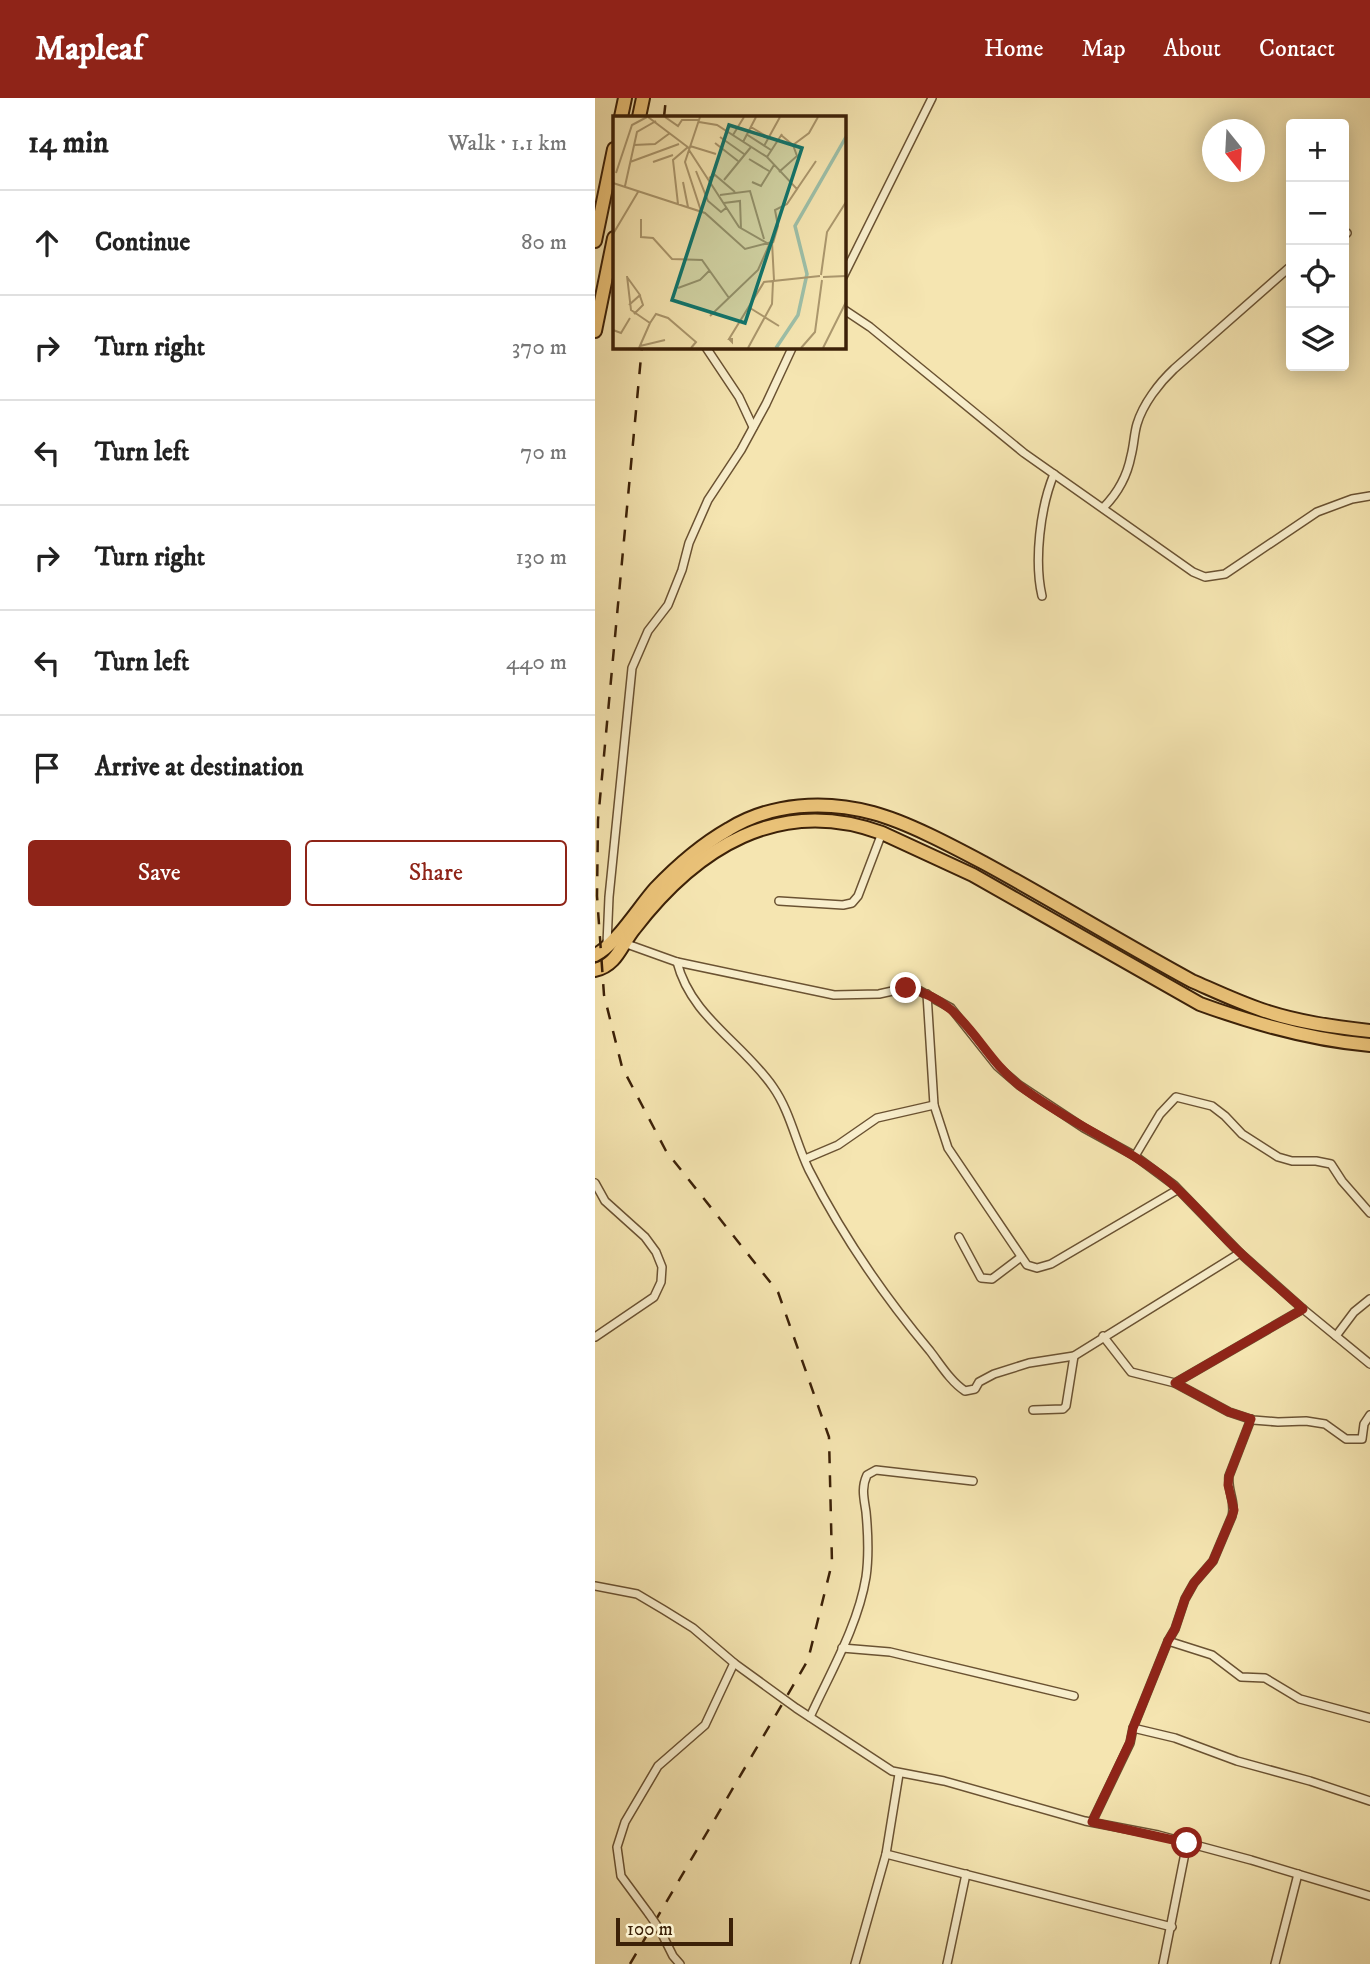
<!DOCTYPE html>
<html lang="en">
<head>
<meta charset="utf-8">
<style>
  body { margin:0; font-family:"IM FELL DW Pica",serif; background:#f6f6f6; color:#222 }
  .controls { position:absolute; right:21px; top:21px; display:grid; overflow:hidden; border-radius:7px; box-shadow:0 4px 18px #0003 }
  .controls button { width:63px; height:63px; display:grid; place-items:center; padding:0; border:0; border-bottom:2px solid #e0e0e0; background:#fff; color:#222; font:35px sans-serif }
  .compass { position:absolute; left:607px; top:21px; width:63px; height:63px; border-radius:50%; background:#fff; box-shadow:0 4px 18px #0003; rotate:162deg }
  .scale { position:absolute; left:21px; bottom:18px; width:117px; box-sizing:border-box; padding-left:7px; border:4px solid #3c2108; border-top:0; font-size:19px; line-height:24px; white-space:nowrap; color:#3c2108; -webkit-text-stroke:5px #f8eecc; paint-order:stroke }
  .stop { position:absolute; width:21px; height:21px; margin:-16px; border:5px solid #8f2418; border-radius:50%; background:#fff }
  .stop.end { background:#8f2418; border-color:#fff; box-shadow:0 2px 7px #0008 }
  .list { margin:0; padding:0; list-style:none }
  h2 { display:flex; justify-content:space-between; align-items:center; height:91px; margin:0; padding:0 28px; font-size:30px }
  h2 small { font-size:23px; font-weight:400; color:#767676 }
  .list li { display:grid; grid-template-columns:46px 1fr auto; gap:21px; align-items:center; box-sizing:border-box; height:105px; padding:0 28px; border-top:2px solid #e0e0e0 }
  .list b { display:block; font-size:26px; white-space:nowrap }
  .list em { font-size:23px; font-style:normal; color:#767676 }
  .actions { display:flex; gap:14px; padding:21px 28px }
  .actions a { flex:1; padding:16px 0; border:2px solid #8f2418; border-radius:7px; text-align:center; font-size:24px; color:#8f2418 }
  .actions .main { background:#8f2418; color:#fff }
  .icon { flex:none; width:38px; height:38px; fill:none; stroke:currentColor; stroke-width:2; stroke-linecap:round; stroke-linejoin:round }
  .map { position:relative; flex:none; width:775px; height:1866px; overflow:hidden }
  header { display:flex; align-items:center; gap:42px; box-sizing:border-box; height:98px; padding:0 35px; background:#8f2418; color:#fff }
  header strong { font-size:33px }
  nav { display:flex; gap:38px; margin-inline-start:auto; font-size:24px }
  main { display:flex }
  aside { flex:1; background:#fff }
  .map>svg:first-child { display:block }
</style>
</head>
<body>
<header>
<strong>Mapleaf</strong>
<nav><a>Home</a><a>Map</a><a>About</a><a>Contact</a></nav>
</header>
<main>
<aside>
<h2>14 min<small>Walk · 1.1 km</small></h2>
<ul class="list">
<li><svg class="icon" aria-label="ahead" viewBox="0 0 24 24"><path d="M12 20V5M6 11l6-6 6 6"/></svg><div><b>Continue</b></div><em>80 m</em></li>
<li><svg class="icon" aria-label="right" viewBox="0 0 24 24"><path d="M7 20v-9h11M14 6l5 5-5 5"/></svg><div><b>Turn right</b></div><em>370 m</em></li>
<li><svg class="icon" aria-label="left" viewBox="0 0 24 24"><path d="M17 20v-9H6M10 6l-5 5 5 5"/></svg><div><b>Turn left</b></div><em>70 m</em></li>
<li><svg class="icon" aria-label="right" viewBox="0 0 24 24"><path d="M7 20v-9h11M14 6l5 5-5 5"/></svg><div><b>Turn right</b></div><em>130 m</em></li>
<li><svg class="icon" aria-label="left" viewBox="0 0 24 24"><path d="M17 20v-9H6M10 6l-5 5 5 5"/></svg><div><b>Turn left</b></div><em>440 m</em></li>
<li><svg class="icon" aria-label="arrive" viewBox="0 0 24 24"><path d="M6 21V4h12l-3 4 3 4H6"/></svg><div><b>Arrive at destination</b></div></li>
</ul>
<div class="actions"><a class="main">Save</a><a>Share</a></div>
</aside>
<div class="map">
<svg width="775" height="1866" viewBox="0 0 775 1866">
  <rect width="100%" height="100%" fill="#f5e5b1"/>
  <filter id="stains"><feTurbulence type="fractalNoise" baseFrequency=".00286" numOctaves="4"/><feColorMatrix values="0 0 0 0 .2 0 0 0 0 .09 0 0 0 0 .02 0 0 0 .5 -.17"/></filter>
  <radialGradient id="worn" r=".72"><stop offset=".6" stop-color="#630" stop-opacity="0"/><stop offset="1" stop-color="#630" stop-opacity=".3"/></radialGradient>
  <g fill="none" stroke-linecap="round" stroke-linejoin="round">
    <g stroke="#6a5232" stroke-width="10">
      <g id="minor">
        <path d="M749,137l3,-2"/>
        <path d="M248,179l89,-179"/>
        <path d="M248,211l27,18 154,126 169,119 12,5 20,-3 92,-62 35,-13 18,-3"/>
        <path d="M110,248l34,51 14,30"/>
        <path d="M508,410c15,-15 24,-31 28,-52 3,-11 3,-22 6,-32 6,-20 22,-41 37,-55l117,-103"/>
        <path d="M447,498c-8,-35 -2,-88 12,-122"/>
        <path d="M184,803l64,4 9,-2 6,-7 24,-63"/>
        <path d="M29,845l53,19 157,33 45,-1 27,-6 14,3 31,17 46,58 22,19 65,43 51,28 39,29 66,68 63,56 67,55"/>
        <path d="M12,846l2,-47 23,-229 16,-37 20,-26 14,-35 7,-27 19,-43 33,-50 25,-46 27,-58"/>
        <path d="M82,864c14,55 65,80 96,125 17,24 23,56 36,83 33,65 74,125 121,181 10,13 21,31 35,40l10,-2 4,-7 15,-8 35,-11 45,-7 166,-103"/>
        <path d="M332,896l7,111 14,43 79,117 10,3 14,-4 126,-74"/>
        <path d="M540,1058l25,-42 16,-17 36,9 13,10 17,18 36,23 14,4h24l15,3 11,17 28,32"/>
        <path d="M210,1061l33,-14 39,-27 57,-13"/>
        <path d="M0,1085l10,18 40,36 11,15 6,15 -1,15 -7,15 -59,40"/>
        <path d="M364,1139l22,41 11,1 29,-22"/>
        <path d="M508,1238l28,36 44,11 54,29 24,8 25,2 28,-1 19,3 21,15h16l2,-15 6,-9"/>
        <path d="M741,1238l18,-24 16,-13"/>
        <path d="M580,1285l128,-74"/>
        <path d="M438,1312l30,-1 3,-3 8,-50"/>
        <path d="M0,1488l42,8 27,16 29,18 41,35 62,45 96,63 52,10 141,40 73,14 93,25 119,36"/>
        <path d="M573,1543l44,14 29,22 24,1 35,21 70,19"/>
        <path d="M247,1550l48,4 184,44"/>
        <path d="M215,1619c20,-44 48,-91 56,-140 3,-21 2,-44 0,-65 -2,-14 -5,-24 1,-37l9,-5 97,11"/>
        <path d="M538,1630l42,10 62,23 73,20 60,20"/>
        <path d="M497,1724l38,-79 3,-15 35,-87 7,-12 10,-30 9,-16 19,-22 19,-45c4,-14 -5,-26 -3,-40l22,-57"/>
        <path d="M291,1756l286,73"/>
        <path d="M54,1816l-28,-38 -4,-29 8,-25 33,-56 47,-41 29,-62"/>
        <path d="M65,1832l13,26 7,8"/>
        <path d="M260,1866l31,-110 13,-80"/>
        <path d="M352,1866l19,-90"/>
        <path d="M568,1866l24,-121"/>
        <path d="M680,1866l23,-90"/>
      </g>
    </g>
    <g stroke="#3c2108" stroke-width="16">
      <g id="primary">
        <path d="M0,857c20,-9 44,-48 60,-66 22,-23 46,-44 74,-60 42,-26 96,-29 144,-16 34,9 79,33 111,50 70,38 138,80 208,118 23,10 46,21 70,29 35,12 72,17 108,21"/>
        <path d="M0,872c22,-5 26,-25 39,-41 62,-81 145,-134 248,-96l91,42 227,129c55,20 111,36 170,41"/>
      </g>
    </g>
    <g stroke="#3c2108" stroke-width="16">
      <g id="trunk">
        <path d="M26,19l4,-19"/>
        <path d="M44,19l4,-19"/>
        <path d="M0,143l19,-92"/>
        <path d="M0,233l19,-93"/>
      </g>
    </g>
    <use href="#minor" stroke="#f8eecc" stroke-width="7"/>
    <use href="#primary" stroke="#eac278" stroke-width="12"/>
    <use href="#trunk" stroke="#eac278" stroke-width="12"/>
    <g stroke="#3c2108" stroke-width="2.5" stroke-dasharray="12 12" stroke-linecap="butt">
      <path d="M69,19l2,-19"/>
      <path d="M35,1866l178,-304 24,-97 -3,-126 -51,-145 -112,-141 -44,-84 -18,-72 -7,-99 1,-76 44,-474"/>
    </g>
    <g stroke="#6a5232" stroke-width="10" stroke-linecap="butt">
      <path id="minor-bridge" d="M54,1816l11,16"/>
    </g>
    <use href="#minor-bridge" stroke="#f8eecc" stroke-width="7"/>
  </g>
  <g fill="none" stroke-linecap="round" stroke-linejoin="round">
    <path stroke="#8f2418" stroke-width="9" d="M311,890c60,12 71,64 114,98 44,34 96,55 140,88 25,19 46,45 68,67 24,24 50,46 75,68l-128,74 54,29 22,7 -22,57 -1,9 6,25 -2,6 -19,45 -19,22 -9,16 -10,30 -7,12 -35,87 -3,14 -38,80 95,21"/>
  </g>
  <g transform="translate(18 18)">
    <rect width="233" height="233" fill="#f5e5b1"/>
    <path fill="none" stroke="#9dbfa8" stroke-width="3.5" d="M163,232l22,-33 9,-41 -12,-48 51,-89"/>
    <path fill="none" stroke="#ab976d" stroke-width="2" d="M35,1l41,31M52,1l13,9 4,-6h17M87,1l-15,45 16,49M86,6l18,3 50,32 30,32 -10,15 -12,6 3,16 -5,17M138,11l18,11M133,18l25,16M120,19l11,-18M107,21l24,17M130,26l13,-25M102,27l23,18M21,29l21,-1 15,-11M180,29l16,-12 9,-16M77,30l26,8M151,30l16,-29M76,34l50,77 28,16M154,41l15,-23M136,43l20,12M17,46l49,-18M40,46l20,-7M83,55l12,30 13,11 5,-4M166,56l18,-16 -4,-11 -12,-10M3,57l16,-48 15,-8M96,62l6,-3 20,17M111,64l27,-33M70,66l5,25M139,66l9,4 13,-21M0,67l92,30 40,36 27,-7 2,38M12,70l12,-54 19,-11M184,73l19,-28M107,79l30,-4 14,48M111,87l16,-2 1,28M65,88l-5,-44 15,-13M28,103v18l12,1 19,21 30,1 27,38M0,118l25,-42M208,159l6,-43 19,-30M14,160l4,34 19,13 -11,25M14,161l13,18 -11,10M210,161l23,-1M65,172l22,-8 10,-10M137,192l29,18M21,198l9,-9 -3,-9M97,200l48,-46 12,-27M37,207l6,-9 12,4 28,24 -5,6M0,214l8,3 9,-15M116,223l3,3v-3h-3l35,-57 56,-6M27,230l25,-6M135,232l24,-44 1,-23M188,232l14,-16 7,-52M210,232l23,-46"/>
    <path fill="#0f766e" fill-opacity="0.15" stroke="#0f766e" stroke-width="3.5" d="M116,9l73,23 -57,175 -73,-23z"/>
    <rect width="233" height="233" fill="none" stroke="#3c2108" stroke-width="3.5"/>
  </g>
  <rect width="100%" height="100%" filter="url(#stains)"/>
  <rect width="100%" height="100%" fill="url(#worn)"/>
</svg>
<div class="controls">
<button>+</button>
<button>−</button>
<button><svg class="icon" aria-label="locate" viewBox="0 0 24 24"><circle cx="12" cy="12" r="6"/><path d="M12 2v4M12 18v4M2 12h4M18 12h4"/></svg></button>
<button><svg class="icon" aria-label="layers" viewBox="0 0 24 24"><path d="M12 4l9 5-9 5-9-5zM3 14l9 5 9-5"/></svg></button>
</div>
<svg class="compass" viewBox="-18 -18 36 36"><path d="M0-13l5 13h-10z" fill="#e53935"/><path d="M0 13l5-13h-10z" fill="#767676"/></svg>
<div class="scale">100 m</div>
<div class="stop" style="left:592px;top:1745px"></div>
<div class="stop end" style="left:311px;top:890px"></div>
</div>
</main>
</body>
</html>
